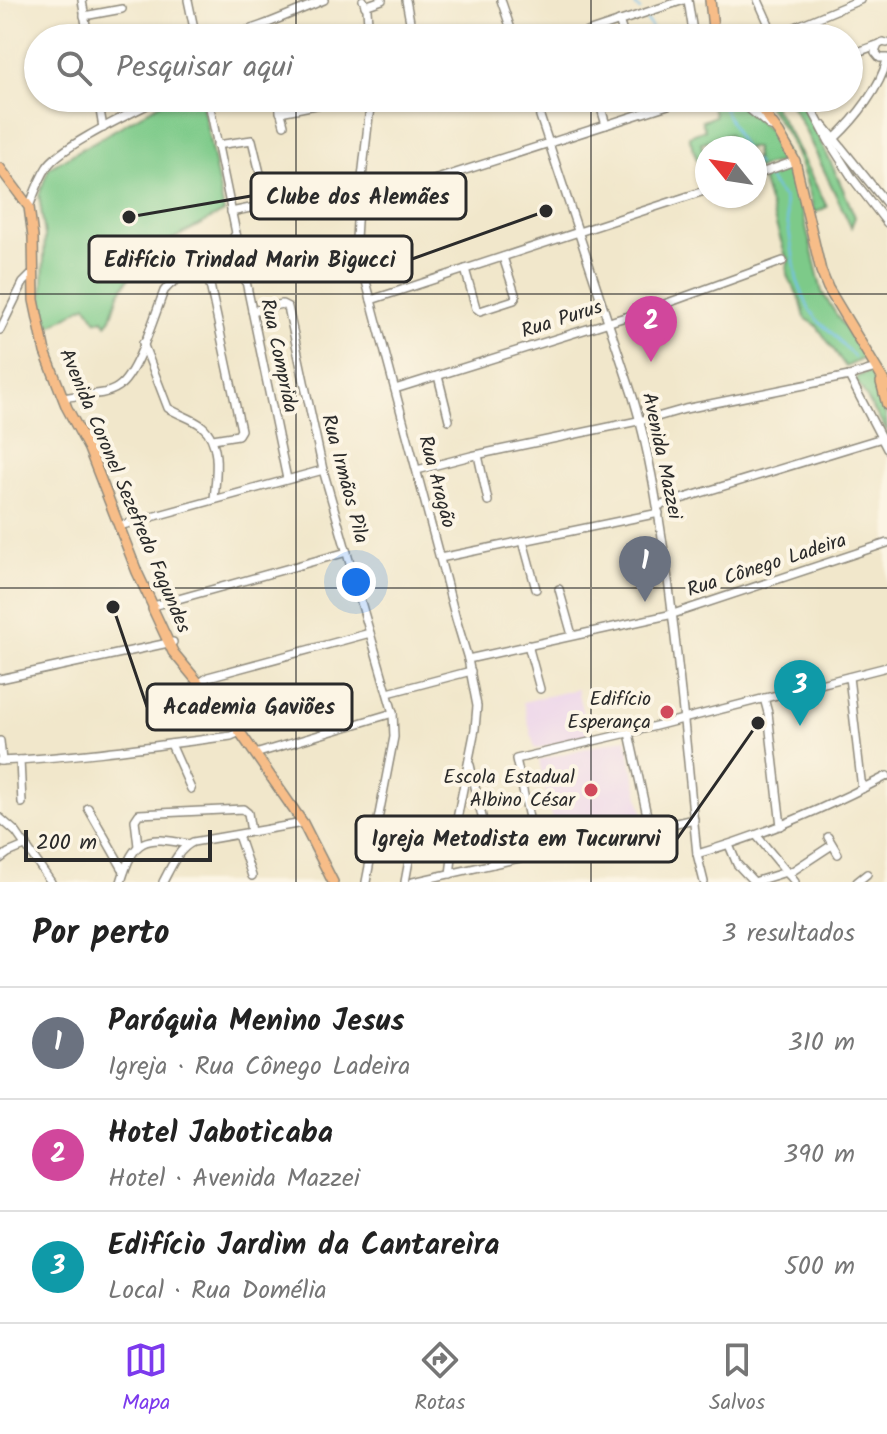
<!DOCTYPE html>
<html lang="pt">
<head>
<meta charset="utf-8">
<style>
  body { margin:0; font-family:Kalam,sans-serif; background:#f2f2f2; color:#222 }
  .compass { position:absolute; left:695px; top:136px; width:72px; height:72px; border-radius:50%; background:#fff; box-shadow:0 2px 6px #0004; rotate:300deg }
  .scale { position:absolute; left:24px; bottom:20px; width:188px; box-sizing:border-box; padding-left:8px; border:4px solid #2b2b2b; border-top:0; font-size:22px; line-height:28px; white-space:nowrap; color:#2b2b2b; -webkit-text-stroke:6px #fcf5e5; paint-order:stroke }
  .you { position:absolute; left:356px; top:582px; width:28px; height:28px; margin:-20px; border:6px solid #fff; border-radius:50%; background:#1a73e8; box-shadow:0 0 0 12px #1a73e833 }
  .badge { display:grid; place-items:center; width:52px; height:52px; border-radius:50%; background:#7c3aed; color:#fff; font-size:26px; font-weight:700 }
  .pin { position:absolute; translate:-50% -66px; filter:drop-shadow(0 2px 4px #0008) }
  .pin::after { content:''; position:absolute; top:42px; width:28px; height:24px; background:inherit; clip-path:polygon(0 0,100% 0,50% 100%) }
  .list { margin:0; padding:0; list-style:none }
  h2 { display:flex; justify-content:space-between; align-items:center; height:104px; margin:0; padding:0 32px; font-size:34px }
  h2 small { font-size:26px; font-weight:400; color:#767676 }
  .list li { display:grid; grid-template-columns:52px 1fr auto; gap:24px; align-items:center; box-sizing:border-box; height:112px; padding:0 32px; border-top:2px solid #e0e0e0 }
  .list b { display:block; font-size:30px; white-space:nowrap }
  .list p { margin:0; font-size:26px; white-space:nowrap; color:#767676 }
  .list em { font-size:26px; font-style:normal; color:#767676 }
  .icon { flex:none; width:44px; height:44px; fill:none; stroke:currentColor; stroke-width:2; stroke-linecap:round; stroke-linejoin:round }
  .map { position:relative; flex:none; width:887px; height:882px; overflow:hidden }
  .search { position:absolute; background:#fff; box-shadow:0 2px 6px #0004; left:24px; right:24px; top:24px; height:88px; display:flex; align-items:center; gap:20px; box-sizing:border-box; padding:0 28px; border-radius:44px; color:#767676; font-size:30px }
  .sheet { height:440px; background:#fff }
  nav { display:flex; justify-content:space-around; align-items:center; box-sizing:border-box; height:112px; border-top:2px solid #e0e0e0; background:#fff; font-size:22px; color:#767676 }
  nav a { display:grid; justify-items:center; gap:4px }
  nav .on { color:#7c3aed }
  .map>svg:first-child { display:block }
</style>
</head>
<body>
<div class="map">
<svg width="887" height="882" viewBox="0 0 887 882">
  <rect width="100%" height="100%" fill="#fcf5e5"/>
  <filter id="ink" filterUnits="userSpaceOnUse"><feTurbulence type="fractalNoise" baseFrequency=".0125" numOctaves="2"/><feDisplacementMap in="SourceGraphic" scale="16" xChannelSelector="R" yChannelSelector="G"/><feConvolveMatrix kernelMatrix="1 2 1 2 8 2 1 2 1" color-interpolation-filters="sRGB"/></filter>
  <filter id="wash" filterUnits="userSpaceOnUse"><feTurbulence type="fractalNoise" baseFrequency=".006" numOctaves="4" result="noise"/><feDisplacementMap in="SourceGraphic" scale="32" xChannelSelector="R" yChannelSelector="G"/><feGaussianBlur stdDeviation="1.8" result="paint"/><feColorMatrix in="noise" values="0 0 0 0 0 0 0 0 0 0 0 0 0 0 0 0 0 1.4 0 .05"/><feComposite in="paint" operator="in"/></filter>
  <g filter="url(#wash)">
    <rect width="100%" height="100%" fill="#f1e7cb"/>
    <g fill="#ebd1eb">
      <path d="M577,689l11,47 -53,13 -12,-47z"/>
      <path d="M626,738l19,86 -88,20 -18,-84z"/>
    </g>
    <g fill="#7dca89" stroke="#547a5a" stroke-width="2">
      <path d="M170,98h31l23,114 -70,37 -19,19 -16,26 -8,24 -5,6 -3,-5 -6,2 -11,-16 -38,23 -6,-24 3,-68 -6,-41 10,-27z"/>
      <path d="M709,98h23l44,38 11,20 -4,5 -28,8v-21h-21l-5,-14 -28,9 6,21 -8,2 -10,-30 16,-6 -3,-9 13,-5z"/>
      <path d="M762,98h7l23,40 35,69 -13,6c-10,-48 -22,-76 -52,-115z"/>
      <path d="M787,98h12c20,39 39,78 56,119l-4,10 -49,-103z"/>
      <path d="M788,168l4,1 30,123 42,66 -18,9 -30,-42 -11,-7c-2,-7 -3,-14 -6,-20 -6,-15 -17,-20 -10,-39l-3,-2 -25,-81z"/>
      <path d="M873,371c10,19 13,41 14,61l-31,-52 2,-4z"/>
    </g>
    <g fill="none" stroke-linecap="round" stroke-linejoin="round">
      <g stroke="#73c0ed" stroke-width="2">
        <path d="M631,0l9,10"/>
        <path d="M645,18l14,20"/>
        <path d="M719,98l20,42 6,8"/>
        <path d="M755,161l3,4"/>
        <path d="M765,175l19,24 13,81 12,29 11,14 13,11 22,24"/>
      </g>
    </g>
  </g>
  <g filter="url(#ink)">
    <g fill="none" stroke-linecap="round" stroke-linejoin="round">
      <g stroke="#8e897b" stroke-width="10">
        <g id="minor">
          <path d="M82,0l6,38"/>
          <path d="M188,0l8,38"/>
          <path d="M363,0l4,9 2,29"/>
          <path d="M406,0l7,38"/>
          <path d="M501,0l13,38"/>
          <path d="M688,0l6,38"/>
          <path d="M758,0l17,38"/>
          <path d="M365,6l17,-6"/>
          <path d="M84,16l38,-7"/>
          <path d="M619,21l6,17"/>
          <path d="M788,30l72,-30"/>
          <path d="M219,38c38,-8 70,-24 105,-38"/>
          <path d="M569,38l115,-38"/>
          <path d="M887,43l-4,-1 -5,3 -3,7 5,6h7"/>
          <path d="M849,55l28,-10"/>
          <path d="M98,98l5,30"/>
          <path d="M208,98l79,381"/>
          <path d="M277,98l7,27"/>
          <path d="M371,98l-14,124 -1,17 3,16 97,364 12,40 9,47 -2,23 -18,90 -7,55"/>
          <path d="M534,98l99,299c16,53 24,106 32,161 14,98 22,197 32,296l7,28"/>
          <path d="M598,98l8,27"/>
          <path d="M736,98l35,29"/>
          <path d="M806,98l22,42 25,39 34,44"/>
          <path d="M280,112l41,-8 19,-6"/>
          <path d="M824,126l63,78"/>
          <path d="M835,138c21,-20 45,-50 52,-78"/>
          <path d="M217,145l35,-5 15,62 -2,3 -34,7"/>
          <path d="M755,175l40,-14"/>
          <path d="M359,204l331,-106"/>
          <path d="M29,207c5,-13 10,-28 18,-40 13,-21 89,-56 114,-69"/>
          <path d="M206,266l35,164 -3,5 -25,4"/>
          <path d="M465,269l11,39 4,3 34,-11 2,-3 -13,-40"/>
          <path d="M371,300l336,-110"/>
          <path d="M252,311l30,-7 6,3 35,163 70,243 1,24 -28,145"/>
          <path d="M0,330l23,-47 10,-10"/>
          <path d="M143,343l25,65c11,7 24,10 34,18 20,17 14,50 12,73"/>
          <path d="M438,376l11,44"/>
          <path d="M849,376l38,73"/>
          <path d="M395,389l256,-80 132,-48"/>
          <path d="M63,398c16,-4 41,-1 55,-11 19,-12 37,-73 46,-96 11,-15 29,-17 45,-27 12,-7 19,-17 26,-29"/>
          <path d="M478,455l10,46"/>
          <path d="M417,470l54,-14 186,-39 28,-8 164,-33 27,-8"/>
          <path d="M658,506l224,-68"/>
          <path d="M119,526l204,-56"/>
          <path d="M523,541l13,48"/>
          <path d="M440,558l219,-45"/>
          <path d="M559,589l13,46"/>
          <path d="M153,606l194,-54"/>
          <path d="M528,645l12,44"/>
          <path d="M468,659l205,-45 214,-71"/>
          <path d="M849,677l13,112"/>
          <path d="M0,679l173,-37"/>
          <path d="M200,683l8,-6 162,-44"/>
          <path d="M388,693l83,-22"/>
          <path d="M764,698l4,15 13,113"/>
          <path d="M629,733l21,96"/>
          <path d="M0,741l2,20"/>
          <path d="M171,744l20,45"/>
          <path d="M255,754l138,-41"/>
          <path d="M20,760l2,43"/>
          <path d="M0,761c77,-4 154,-15 231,-25l9,-4"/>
          <path d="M470,765l23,99"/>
          <path d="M88,808l36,63"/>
          <path d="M0,818l16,14 35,50"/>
          <path d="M238,835l14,41"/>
          <path d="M757,836l38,46"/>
          <path d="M828,837l10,17"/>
          <path d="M729,845l8,19 17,18 32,-10"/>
          <path d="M138,846l-3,-26 4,-6 104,-5 5,4 3,19"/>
          <path d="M537,854l-21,-95 116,-27 255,-65"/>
          <path d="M697,854c67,-19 129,-46 190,-78"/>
          <path d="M0,859l8,-6 19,-8"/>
          <path d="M788,874l44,-29"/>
          <path d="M121,882c13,-44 24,-47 67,-38"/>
          <path d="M163,882c8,-15 15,-33 30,-40l110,-19"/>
          <path d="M405,882l10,-54"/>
          <path d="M413,882l281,-63"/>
          <path d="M857,882l10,-8"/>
        </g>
      </g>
      <g stroke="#8e897b" stroke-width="12">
        <g id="major">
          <path d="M710,0l4,38"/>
          <path d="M753,98l26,35 16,28 26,110 7,17 59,98"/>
          <path d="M0,168l29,39 4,30 1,63 11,52 22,56 22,41 48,123 16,34v3l20,43 58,70 4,3 68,98 30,59"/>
          <path d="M881,382l6,23"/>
        </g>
      </g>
      <use href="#minor" stroke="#fff" stroke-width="7"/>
      <use href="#major" stroke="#f7bd88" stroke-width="9"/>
    </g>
  </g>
  <path fill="none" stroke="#2b2b2b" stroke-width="2" stroke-opacity="0.55" d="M296,0v38M591,0v38M296,98v784M591,98v784M0,294h887M0,588h887"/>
  <g fill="#d1495b" stroke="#fcf5e5" stroke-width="3">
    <circle cx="667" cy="712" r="8"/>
    <circle cx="591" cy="790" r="8"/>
  </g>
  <g text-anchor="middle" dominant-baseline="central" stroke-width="8" stroke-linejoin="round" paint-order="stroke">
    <g font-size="20" fill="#2b2b2b" stroke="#fcf5e5">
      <text transform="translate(562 320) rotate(-18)">Rua Purus</text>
      <text transform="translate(278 356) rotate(78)">Rua Comprida</text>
      <text transform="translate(661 456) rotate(78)">Avenida Mazzei</text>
      <text transform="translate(344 479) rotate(75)">Rua Irmãos Pìla</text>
      <text transform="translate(436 482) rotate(75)">Rua Aragão</text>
      <text transform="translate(124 491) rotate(67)">Avenida Coronel Sezefredo Fagundes</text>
      <text transform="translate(767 566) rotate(-18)">Rua Cônego Ladeira</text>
    </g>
    <g font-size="20" fill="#2b2b2b" stroke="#fcf5e5" text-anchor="end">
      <text x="651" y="700">Edifício<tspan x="651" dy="23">Esperança</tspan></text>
      <text x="575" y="778">Escola Estadual<tspan x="575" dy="23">Albino César</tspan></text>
    </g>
  </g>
  <path fill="none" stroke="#2b2b2b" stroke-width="3" d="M129 217L251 196M546 211L412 259M113 607L147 707M758 723L677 839"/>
  <g fill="#2b2b2b" stroke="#fcf5e5" stroke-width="3">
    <circle cx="129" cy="217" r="8"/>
    <circle cx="546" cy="211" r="8"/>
    <circle cx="113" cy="607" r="8"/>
    <circle cx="758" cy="723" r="8"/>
  </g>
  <g fill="#fcf5e5" stroke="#2b2b2b" stroke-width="3">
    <rect x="251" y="173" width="215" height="46" rx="8"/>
    <rect x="89" y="236" width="323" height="46" rx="8"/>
    <rect x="147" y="684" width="205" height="46" rx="8"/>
    <rect x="356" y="816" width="321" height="46" rx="8"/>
  </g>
  <g font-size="22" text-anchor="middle" font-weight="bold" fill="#2b2b2b">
    <text x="358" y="204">Clube dos Alemães</text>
    <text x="250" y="267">Edifício Trindad Marin Bigucci</text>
    <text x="249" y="714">Academia Gaviões</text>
    <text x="516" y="846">Igreja Metodista em Tucururvi</text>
  </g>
</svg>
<svg class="compass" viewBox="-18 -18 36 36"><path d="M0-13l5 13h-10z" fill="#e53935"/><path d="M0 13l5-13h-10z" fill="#767676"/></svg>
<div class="scale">200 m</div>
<div class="you"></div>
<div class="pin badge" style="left:645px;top:602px;background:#6b7280">1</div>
<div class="pin badge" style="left:651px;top:362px;background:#d1479c">2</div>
<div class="pin badge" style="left:800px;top:726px;background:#0f9aa8">3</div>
<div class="search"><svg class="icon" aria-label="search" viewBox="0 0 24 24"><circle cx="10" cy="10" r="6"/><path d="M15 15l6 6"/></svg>Pesquisar aqui</div>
</div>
<section class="sheet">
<h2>Por perto<small>3 resultados</small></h2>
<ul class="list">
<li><span class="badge" style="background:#6b7280">1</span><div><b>Paróquia Menino Jesus</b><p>Igreja · Rua Cônego Ladeira</p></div><em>310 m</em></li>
<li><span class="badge" style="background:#d1479c">2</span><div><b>Hotel Jaboticaba</b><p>Hotel · Avenida Mazzei</p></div><em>390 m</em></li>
<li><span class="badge" style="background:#0f9aa8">3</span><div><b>Edifício Jardim da Cantareira</b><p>Local · Rua Domélia</p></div><em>500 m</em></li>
</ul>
</section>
<nav>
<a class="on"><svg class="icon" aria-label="map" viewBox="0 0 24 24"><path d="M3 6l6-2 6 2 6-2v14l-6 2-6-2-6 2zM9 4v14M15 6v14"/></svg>Mapa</a>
<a><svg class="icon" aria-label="directions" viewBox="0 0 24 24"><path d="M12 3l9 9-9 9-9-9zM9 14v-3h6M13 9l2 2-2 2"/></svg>Rotas</a>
<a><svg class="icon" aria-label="saved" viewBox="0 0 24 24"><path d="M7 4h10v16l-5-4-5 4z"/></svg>Salvos</a>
</nav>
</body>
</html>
